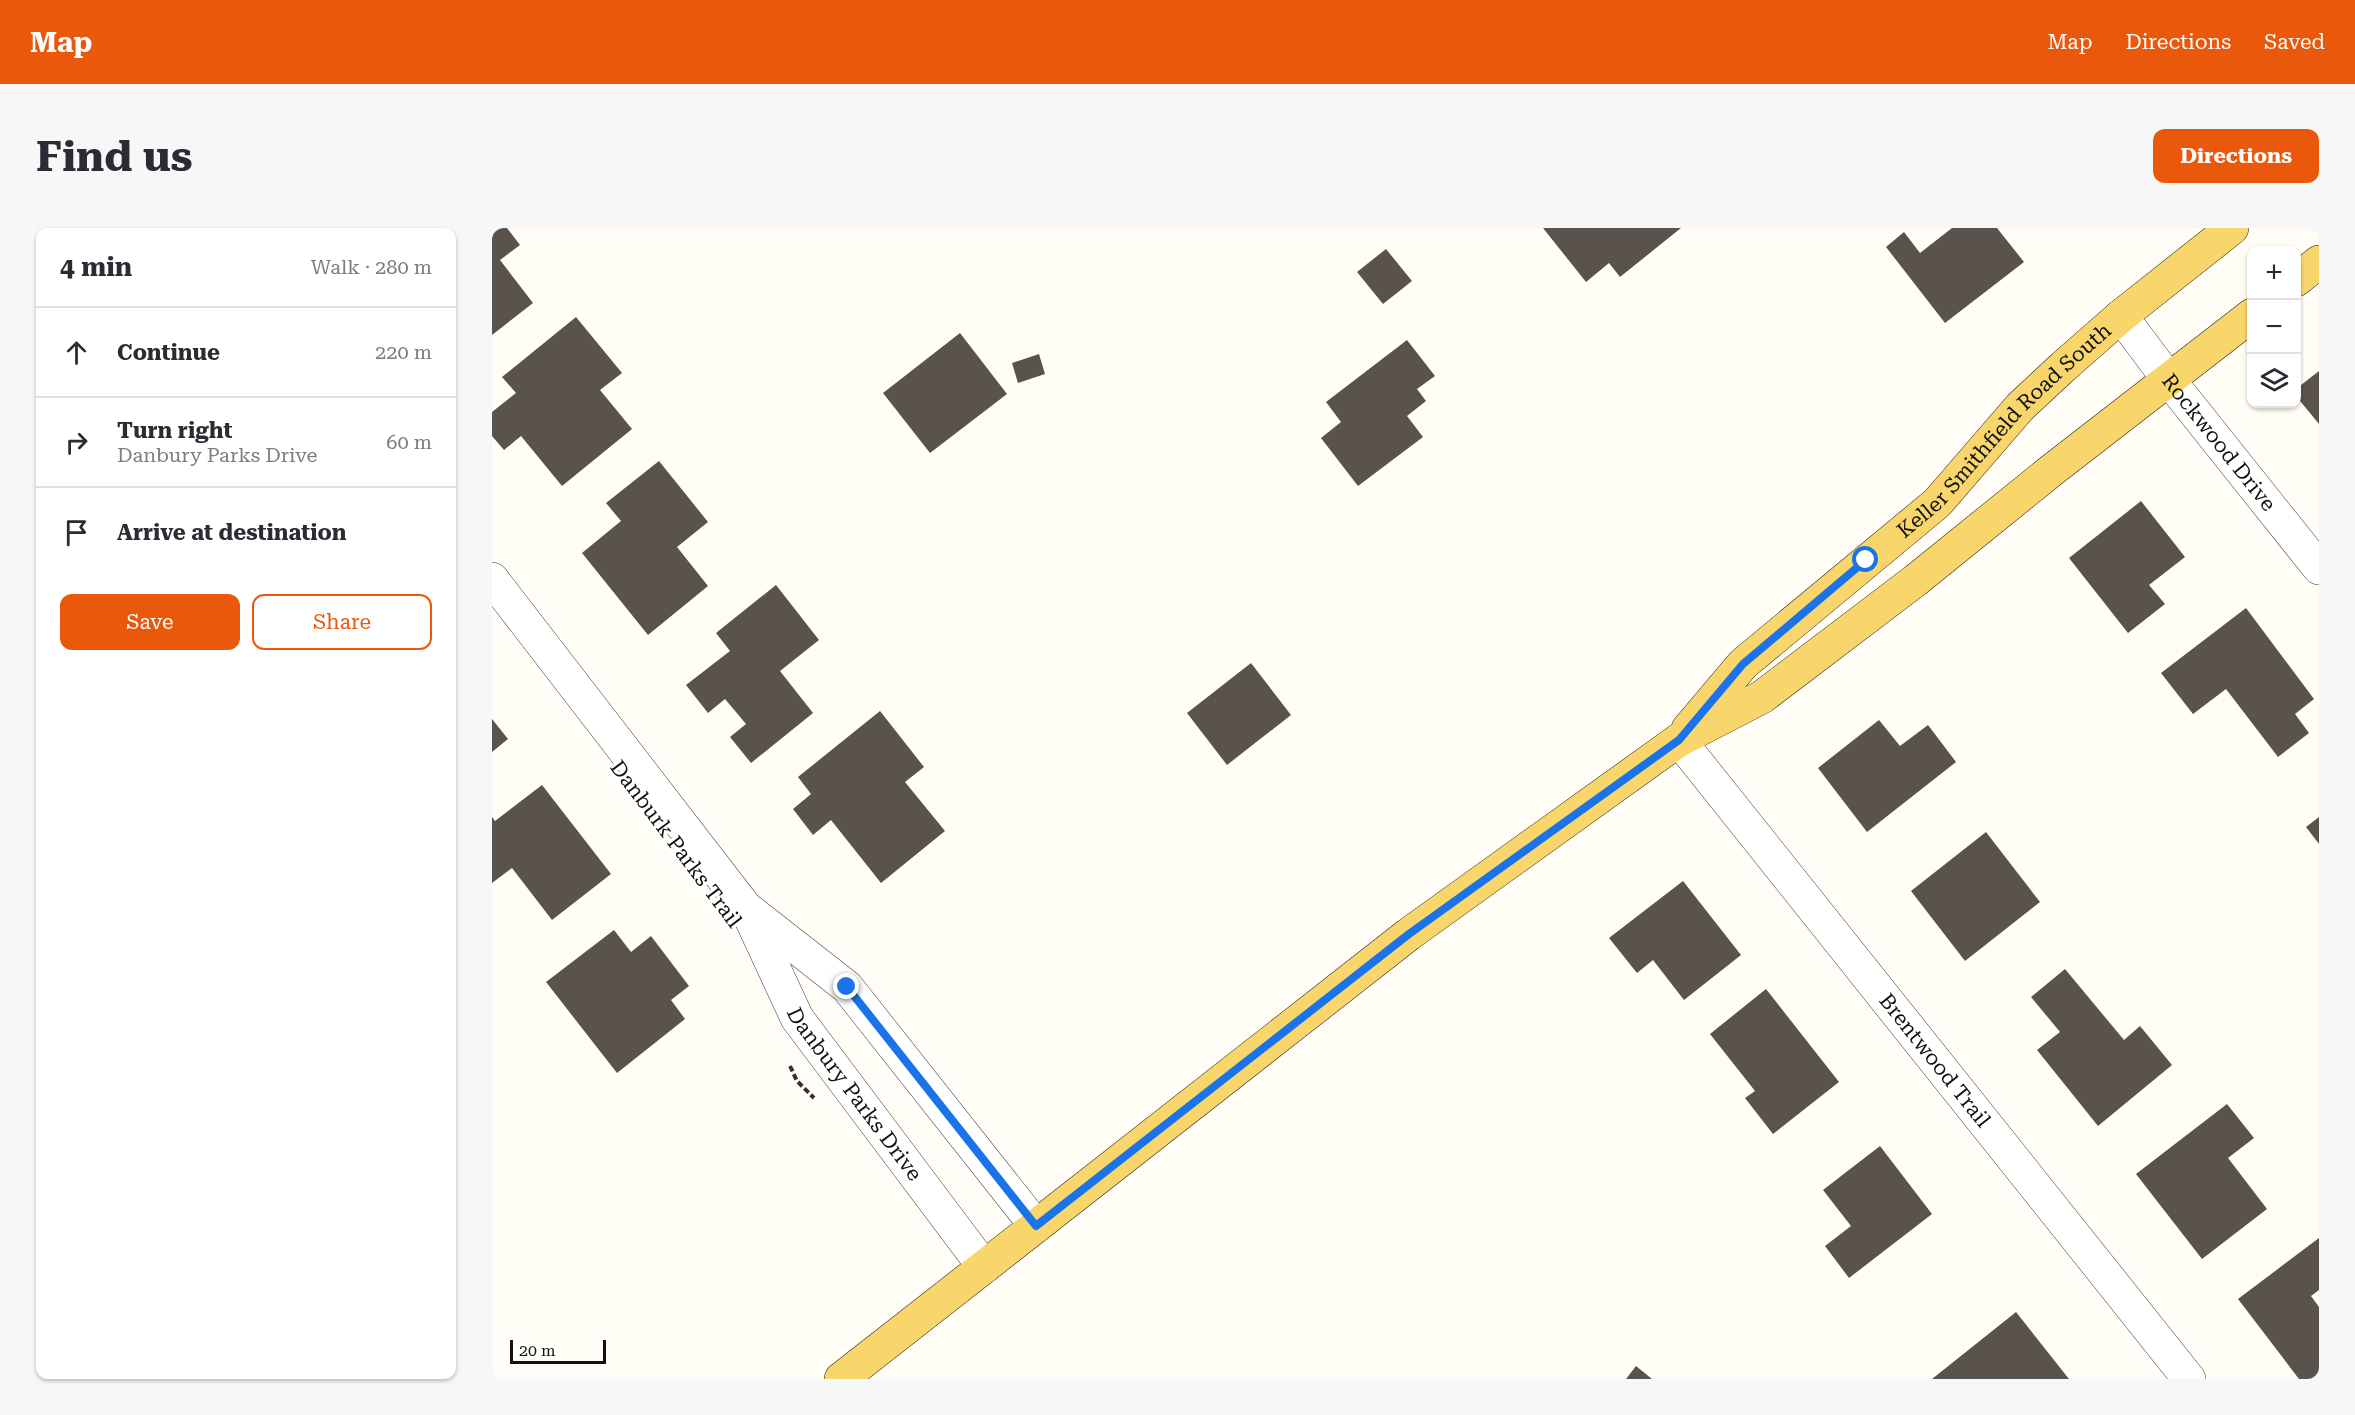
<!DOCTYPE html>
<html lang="en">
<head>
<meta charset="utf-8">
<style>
  body { margin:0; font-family:"Roboto Serif",serif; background:#f7f7f7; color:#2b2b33 }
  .controls { position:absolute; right:18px; top:18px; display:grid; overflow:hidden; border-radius:12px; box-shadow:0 2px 4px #0004 }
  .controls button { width:54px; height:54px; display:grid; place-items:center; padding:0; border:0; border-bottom:2px solid #e1e1e2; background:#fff; color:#2b2b33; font:30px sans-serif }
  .scale { position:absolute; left:18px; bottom:15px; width:96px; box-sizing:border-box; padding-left:6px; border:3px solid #111; border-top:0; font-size:16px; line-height:21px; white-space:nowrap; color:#111; -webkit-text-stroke:4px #fff; paint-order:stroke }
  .stop { position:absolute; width:18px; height:18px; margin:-14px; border:4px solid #1a73e8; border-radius:50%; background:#fff }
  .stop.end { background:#1a73e8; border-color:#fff; box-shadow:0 2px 6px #0008 }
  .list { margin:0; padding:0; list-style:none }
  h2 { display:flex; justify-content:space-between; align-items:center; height:78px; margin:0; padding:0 24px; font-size:26px }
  h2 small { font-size:20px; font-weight:400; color:#7c7c81 }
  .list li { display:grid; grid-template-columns:39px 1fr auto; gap:18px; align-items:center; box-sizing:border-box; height:90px; padding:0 24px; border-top:2px solid #e1e1e2 }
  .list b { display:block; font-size:22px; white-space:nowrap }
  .list p { margin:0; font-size:20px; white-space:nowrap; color:#7c7c81 }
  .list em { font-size:20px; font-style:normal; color:#7c7c81 }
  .actions { display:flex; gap:12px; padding:18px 24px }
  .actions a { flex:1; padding:14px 0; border:2px solid #ea580c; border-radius:12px; text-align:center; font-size:21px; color:#ea580c }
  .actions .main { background:#ea580c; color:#fff }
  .icon { flex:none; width:33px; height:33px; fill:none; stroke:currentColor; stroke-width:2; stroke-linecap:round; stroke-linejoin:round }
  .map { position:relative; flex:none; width:1827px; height:1151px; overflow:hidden; border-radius:12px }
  header { display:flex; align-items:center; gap:36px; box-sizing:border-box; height:84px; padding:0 30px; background:#ea580c; color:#fff }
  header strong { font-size:28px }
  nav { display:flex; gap:33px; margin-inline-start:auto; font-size:21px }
  .intro { display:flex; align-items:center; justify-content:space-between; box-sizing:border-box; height:144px; padding:0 36px }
  h1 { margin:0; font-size:42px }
  .button { padding:15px 27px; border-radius:12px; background:#ea580c; color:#fff; font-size:21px; font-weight:700 }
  main { display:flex; gap:36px; padding:0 36px }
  aside { flex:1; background:#fff; border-radius:12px; box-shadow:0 2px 4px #0004 }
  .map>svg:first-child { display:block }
</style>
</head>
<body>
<header>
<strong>Map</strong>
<nav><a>Map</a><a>Directions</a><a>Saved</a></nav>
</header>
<div class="intro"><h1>Find us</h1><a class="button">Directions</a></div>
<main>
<aside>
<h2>4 min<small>Walk · 280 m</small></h2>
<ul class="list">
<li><svg class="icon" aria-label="ahead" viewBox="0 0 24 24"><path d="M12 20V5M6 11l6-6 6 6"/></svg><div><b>Continue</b></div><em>220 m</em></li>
<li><svg class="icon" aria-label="right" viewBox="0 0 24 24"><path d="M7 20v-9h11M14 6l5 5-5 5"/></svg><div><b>Turn right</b><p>Danbury Parks Drive</p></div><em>60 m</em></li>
<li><svg class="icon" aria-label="arrive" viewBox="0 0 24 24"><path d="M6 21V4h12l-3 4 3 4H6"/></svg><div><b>Arrive at destination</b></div></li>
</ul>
<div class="actions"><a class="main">Save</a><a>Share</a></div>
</aside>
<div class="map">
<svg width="1827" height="1151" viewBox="0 0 1827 1151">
  <rect width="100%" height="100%" fill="#fffdf5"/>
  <g fill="#5a524d">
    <path d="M0,0h15l13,17 -20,15 33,43 -41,32z"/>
    <path d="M1051,0h138l-61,49 -11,-14 -23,19z"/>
    <path d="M1460,0h45l27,34 -79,61 -59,-76 18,-15 16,21z"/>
    <path d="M894,21l26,32 -29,23 -26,-32z"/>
    <path d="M84,89l46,56 -22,17 32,39 -70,57 -41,-50 -17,14 -12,-14v-24l24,-19 -14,-16z"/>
    <path d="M468,105l47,61 -77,59 -47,-60z"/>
    <path d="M915,112l28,36 -18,13 9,12 -19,15 16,21 -65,49 -37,-48 20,-16 -15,-20z"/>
    <path d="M547,126l6,20 -27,9 -6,-20z"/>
    <path d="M1827,143v53l-23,-28v-7z"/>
    <path d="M167,233l49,61 -31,25 31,39 -60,49 -66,-82 39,-32 -15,-18z"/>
    <path d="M1649,273l44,56 -36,28 16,19 -37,29 -59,-75z"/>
    <path d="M284,357l43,55 -39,31 33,42 -62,50 -21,-26 16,-13 -21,-25 -17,14 -22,-28 44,-34 -14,-18z"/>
    <path d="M1754,380l68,91 -19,15 14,19 -31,24 -52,-68 -33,25 -32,-41z"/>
    <path d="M759,435l40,52 -64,50 -40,-52z"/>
    <path d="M388,483l44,56 -19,15 40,49 -64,52 -50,-63 -18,15 -20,-26 18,-15 -13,-17z"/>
    <path d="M0,491l16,20 -16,13z"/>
    <path d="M1387,492l21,26 28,-21 28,37 -89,70 -49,-64z"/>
    <path d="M50,557l69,89 -59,46 -40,-52 -20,15v-66l3,4z"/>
    <path d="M1827,589v27l-13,-17z"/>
    <path d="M1494,604l54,70 -75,59 -54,-70z"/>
    <path d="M1191,653l58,74 -57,45 -31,-40 -16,13 -28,-35z"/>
    <path d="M122,702l17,22 20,-16 38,50 -18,14 14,19 -68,54 -71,-91z"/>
    <path d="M1573,741l59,71 16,-14 32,39 -74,61 -61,-76 23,-18 -29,-35z"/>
    <path d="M1274,761l73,93 -66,52 -28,-36 10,-7 -45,-57z"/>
    <path d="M1735,876l27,34 -26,20 39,51 -65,50 -66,-85z"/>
    <path d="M1388,918l52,68 -83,64 -24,-32 26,-20 -28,-36z"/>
    <path d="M1827,1010v52l-8,6 8,11v72h-20l-61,-80z"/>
    <path d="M1524,1084l53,67h-137z"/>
    <path d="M1144,1138l16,13h-26z"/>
  </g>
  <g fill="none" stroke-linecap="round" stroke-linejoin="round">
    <g stroke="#444" stroke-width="34">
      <g id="minor">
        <path id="s1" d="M1629,88l48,64 150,188"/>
        <path id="s2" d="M0,351l254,329 51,110 187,249"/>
        <path id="s3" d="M1187,512l510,639"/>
        <path d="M258,683l97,76 189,239"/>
      </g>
    </g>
    <g stroke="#222" stroke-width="34">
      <g id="major">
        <path d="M1804,52l23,-18"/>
        <path id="s4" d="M1196,501l55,-65 194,-161 83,-96 44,-41 57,-50 111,-88"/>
        <path d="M349,1151l568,-445 270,-194 83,-43 154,-117 136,-110 200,-155"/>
      </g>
    </g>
    <path stroke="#333" stroke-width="4" stroke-dasharray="6 3" stroke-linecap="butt" d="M298,838l7,15 17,17"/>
    <use href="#minor" stroke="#fff" stroke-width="33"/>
    <use href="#major" stroke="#f9d66b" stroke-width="33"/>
  </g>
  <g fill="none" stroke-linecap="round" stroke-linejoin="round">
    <path stroke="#1a73e8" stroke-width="8" d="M355,759l189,239 373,-292 270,-194 64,-76 123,-104"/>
  </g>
  <g text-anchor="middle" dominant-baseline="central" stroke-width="6" stroke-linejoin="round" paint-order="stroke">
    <g font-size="21" fill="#111" stroke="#fff">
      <text stroke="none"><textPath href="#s4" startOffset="436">Keller Smithfield Road South</textPath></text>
      <text stroke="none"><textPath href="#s1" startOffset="160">Rockwood Drive</textPath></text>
      <text transform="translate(184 616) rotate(53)">Danburk Parks Trail</text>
      <text stroke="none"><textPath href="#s3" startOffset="410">Brentwood Trail</textPath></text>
      <text stroke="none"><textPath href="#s2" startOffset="632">Danbury Parks Drive</textPath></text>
    </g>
  </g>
</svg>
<div class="controls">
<button>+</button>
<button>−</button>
<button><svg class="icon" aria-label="layers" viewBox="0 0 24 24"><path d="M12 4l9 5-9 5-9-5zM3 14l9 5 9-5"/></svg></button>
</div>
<div class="scale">20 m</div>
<div class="stop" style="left:1374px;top:332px"></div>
<div class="stop end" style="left:355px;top:759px"></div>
</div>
</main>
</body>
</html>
